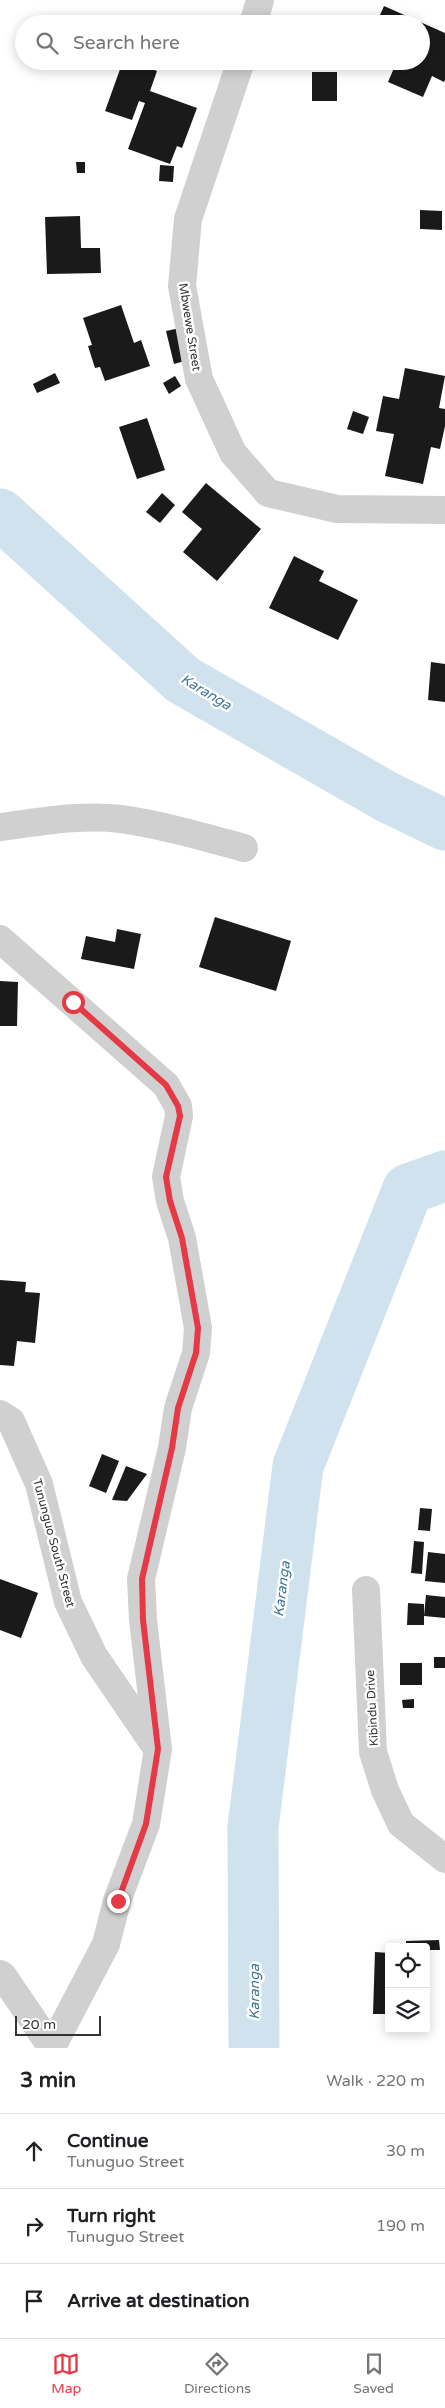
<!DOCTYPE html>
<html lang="en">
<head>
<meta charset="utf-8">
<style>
  body { margin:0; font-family:"Varela Round",sans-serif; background:#f6f6f6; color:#202124 }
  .controls { position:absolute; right:15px; bottom:15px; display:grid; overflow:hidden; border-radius:5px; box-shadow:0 2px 12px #0003 }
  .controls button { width:45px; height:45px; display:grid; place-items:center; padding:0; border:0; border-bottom:1px solid #e0e0e0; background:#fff; color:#202124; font:25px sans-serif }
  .scale { position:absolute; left:15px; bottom:12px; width:86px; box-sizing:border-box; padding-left:5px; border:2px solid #333; border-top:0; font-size:14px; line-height:18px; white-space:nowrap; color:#333; -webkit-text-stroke:4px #fff; paint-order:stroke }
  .stop { position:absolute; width:15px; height:15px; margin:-11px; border:4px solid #e63946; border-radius:50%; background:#fff }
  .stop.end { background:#e63946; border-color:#fff; box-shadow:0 1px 5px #0008 }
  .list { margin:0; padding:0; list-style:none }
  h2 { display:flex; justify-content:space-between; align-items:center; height:65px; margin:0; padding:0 20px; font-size:21px }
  h2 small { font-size:16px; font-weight:400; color:#757577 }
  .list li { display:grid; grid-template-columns:32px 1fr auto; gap:15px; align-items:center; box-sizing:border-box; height:75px; padding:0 20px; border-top:1px solid #e0e0e0 }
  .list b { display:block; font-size:19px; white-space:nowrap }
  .list p { margin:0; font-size:16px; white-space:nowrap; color:#757577 }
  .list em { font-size:16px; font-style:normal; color:#757577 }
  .icon { flex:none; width:28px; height:28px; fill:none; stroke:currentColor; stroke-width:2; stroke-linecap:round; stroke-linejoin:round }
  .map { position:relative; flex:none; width:445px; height:2048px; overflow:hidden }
  .search { position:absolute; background:#fff; box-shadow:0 2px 12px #0003; left:15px; right:15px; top:15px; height:55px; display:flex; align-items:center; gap:12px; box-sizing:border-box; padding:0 18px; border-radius:28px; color:#757577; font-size:19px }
  .sheet { height:290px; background:#fff }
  nav { display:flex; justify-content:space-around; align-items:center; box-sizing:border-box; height:70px; border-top:1px solid #e0e0e0; background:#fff; font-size:14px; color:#757577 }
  nav a { display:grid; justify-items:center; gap:2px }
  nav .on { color:#e63946 }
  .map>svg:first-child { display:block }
</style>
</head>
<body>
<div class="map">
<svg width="445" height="2048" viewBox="0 0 445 2048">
  <rect width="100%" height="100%" fill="#fff"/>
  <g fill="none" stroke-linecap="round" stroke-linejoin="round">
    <g stroke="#cfe2ee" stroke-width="51">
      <path d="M0,514l183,166 204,117 58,28"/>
      <path d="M254,2048l-1,-221 45,-361 110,-277 37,-13"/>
    </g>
  </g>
  <g fill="#1a1a1a">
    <path d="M384,6l61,27v47l-1,2 -12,-6 -9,21 -35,-15 9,-21h24v-37h-45z"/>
    <path d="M123,61h6l28,10 -7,20 47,17 -15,40 -5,-2 -7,18 -42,-15 17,-46 -6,-2 -7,19 -27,-9z"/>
    <rect x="312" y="72" width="25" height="29"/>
    <path d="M76,162h9v11h-8z"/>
    <path d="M160,165l14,1 -1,16 -14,-1z"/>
    <path d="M420,210l22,1v19l-22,-1z"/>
    <path d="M80,216l1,32h19l1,25 -54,1 -2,-57z"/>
    <path d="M121,305l13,38 7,-3 9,26 -45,15 -5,-14 -5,1 -7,-22 4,-1 -9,-27z"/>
    <path d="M180,328l8,32 -14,4 -8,-33z"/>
    <path d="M405,368l40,8 -6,32 6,1v17l-5,23 -9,-2 -8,37 -38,-8 9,-42 -18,-3 7,-35 16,3z"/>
    <path d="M55,373l5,10 -23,10 -4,-9z"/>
    <path d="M175,376l6,10 -12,8 -6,-11z"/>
    <path d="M353,411l16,6 -6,17 -16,-5z"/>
    <path d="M147,418l18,52 -28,9 -18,-52z"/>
    <path d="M206,483l55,46 -44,52 -34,-29 19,-23 -20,-17z"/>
    <path d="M162,493l13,12 -15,18 -14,-11z"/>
    <path d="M294,556l30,15 -5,10 39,19 -20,40 -69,-32z"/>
    <path d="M431,662l14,2v38l-17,-2z"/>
    <path d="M215,917l76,24 -15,50 -77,-24z"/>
    <path d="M117,929l24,5 -7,35 -53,-10 5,-23 29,6z"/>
    <path d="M0,981l18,1 -1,44h-17z"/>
    <path d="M0,1280l26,2 -1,10 15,1 -5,50 -18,-2 -3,25 -14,-1z"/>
    <path d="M102,1454l17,7 -13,32 -17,-7z"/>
    <path d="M126,1466l21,8 -20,27 -15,-1z"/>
    <path d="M420,1508l12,1 -2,22 -12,-1z"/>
    <path d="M414,1541l10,1 -2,32 -11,-1z"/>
    <path d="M428,1552l17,2v29l-20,-2z"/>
    <path d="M0,1579l38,14 -17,45 -21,-8z"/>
    <path d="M426,1595l19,2v21l-21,-2z"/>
    <path d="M408,1603l16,1v21h-17z"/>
    <rect x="434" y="1657" width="11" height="11"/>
    <rect x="400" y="1663" width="22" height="22"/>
    <path d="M414,1699v9h-11l-1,-8z"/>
    <path d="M439,1940l1,10h-14v-3h-20v-6z"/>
    <path d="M375,1952l14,1v61h-16z"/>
  </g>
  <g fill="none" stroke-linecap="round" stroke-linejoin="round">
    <g stroke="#d0d0d0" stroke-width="28">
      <path d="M253,24l7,-24"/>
      <path d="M241,61l-53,158 -6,67 17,93 34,74 35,40 69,16 108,1"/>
      <path d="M0,827c40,-5 81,-13 121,-8 42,6 83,18 123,29"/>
      <path d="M0,939l166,146 12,21 1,10 -13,61 4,24 12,37 16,90 -2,25 -18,55 -6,40 -31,131 2,41 15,129 -12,75 -29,77 -11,43 -54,103"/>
      <path d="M0,1414l11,7 28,63 29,118 26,54 62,91"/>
      <path d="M366,1590l7,162 12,38 16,34 44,35"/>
      <path d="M0,1974l3,2 49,72"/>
    </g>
  </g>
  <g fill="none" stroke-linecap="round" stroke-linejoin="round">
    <path stroke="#e63946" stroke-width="6" d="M73,1002l93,83 12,21 2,10 -14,61 4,24 12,37 16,90 -2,25 -18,55 -6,40 -30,131 1,41 15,129 -12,75 -28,77"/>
  </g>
  <g text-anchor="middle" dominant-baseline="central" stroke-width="5" stroke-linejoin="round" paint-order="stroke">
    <g font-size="12" fill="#333" stroke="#fff">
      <text transform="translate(190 327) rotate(81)">Mbwewe Street</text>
      <text transform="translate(54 1543) rotate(75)">Tununguo South Street</text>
      <text transform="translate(372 1708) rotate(-93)">Kibindu Drive</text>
    </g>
    <g font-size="14" font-style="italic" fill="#3f7597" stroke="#fff">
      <text transform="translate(206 692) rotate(31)">Karanga</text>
      <text transform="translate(282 1589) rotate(-83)">Karanga</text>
      <text transform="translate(254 1992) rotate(-90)">Karanga</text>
    </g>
  </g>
</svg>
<div class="controls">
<button><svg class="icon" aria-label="locate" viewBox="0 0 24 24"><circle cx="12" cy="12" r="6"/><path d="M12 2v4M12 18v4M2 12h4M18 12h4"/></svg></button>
<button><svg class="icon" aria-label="layers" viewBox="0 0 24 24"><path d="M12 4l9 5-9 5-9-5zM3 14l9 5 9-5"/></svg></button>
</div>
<div class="scale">20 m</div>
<div class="stop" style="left:73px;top:1002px"></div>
<div class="stop end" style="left:118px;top:1901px"></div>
<div class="search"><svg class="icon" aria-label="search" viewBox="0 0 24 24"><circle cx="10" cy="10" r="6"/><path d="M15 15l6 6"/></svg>Search here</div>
</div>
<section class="sheet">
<h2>3 min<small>Walk · 220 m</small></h2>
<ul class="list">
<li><svg class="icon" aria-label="ahead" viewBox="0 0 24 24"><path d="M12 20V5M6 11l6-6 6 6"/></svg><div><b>Continue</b><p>Tunuguo Street</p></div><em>30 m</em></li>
<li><svg class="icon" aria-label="right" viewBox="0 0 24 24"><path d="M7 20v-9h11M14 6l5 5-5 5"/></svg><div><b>Turn right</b><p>Tunuguo Street</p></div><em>190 m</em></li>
<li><svg class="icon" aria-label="arrive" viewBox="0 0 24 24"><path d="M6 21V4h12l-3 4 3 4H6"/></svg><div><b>Arrive at destination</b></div></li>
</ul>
</section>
<nav>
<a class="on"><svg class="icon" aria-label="map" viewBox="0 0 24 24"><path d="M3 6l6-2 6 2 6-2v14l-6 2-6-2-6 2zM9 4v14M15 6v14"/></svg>Map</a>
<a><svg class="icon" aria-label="directions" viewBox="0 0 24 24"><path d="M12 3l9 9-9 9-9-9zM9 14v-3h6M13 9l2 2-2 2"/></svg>Directions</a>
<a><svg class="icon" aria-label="saved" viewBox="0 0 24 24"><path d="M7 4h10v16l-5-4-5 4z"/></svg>Saved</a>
</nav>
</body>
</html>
